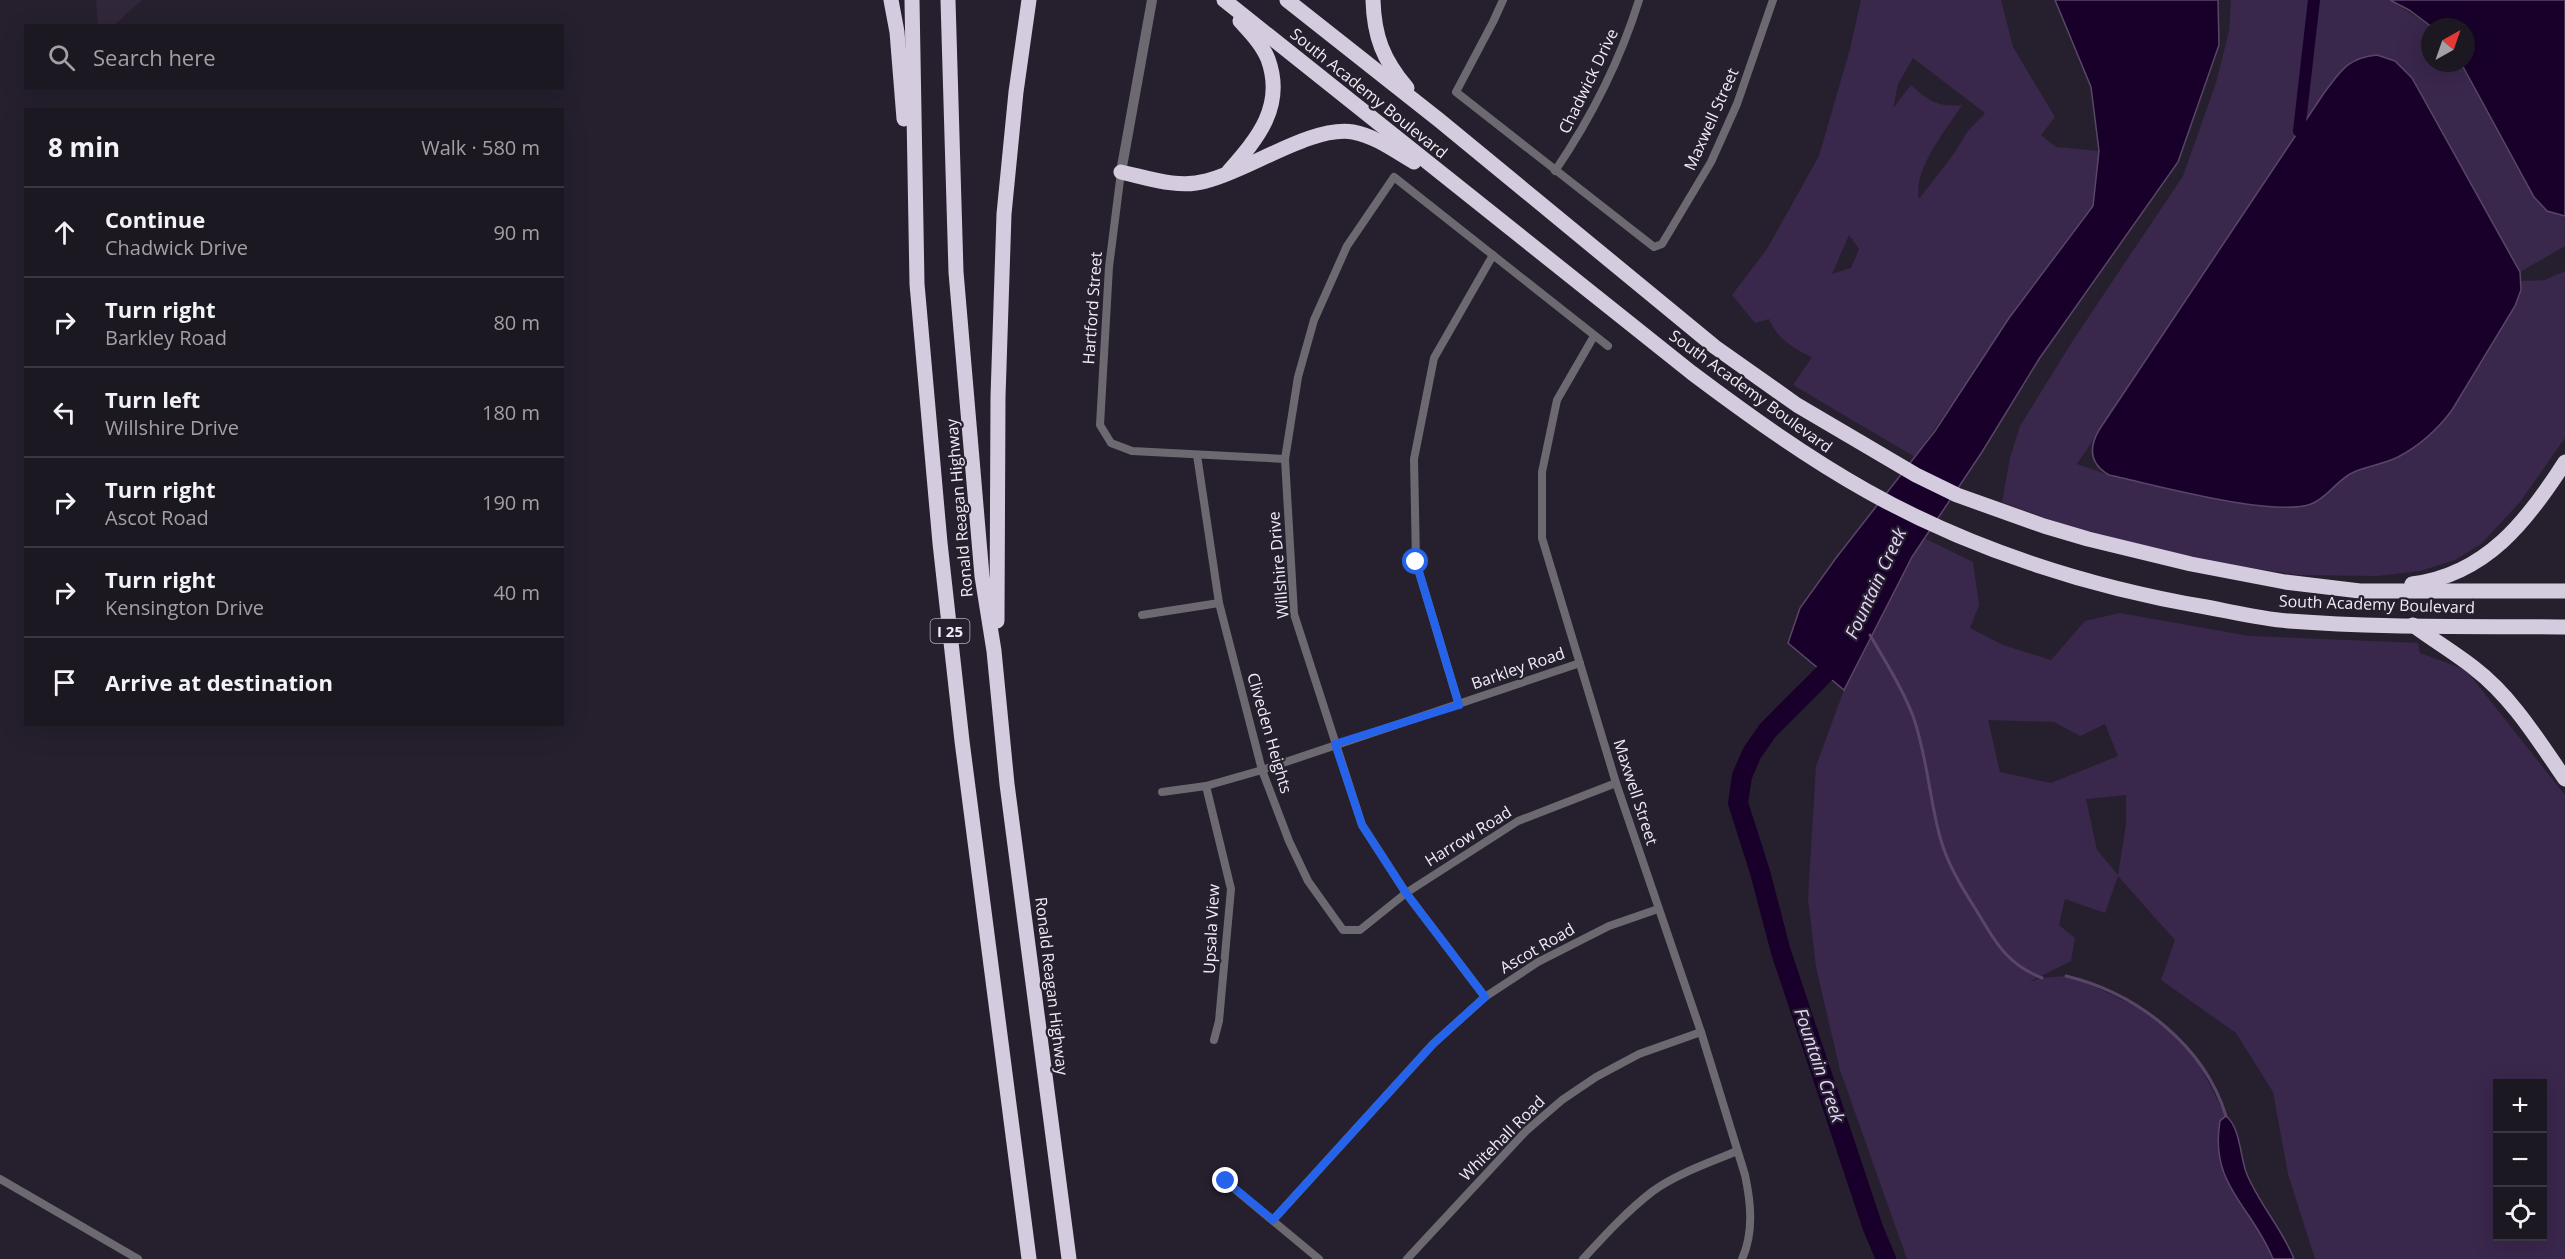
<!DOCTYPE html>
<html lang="en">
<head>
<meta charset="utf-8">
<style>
  body { margin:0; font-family:"Open Sans",sans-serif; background:#25212a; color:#f1f3f6 }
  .controls { position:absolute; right:18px; bottom:18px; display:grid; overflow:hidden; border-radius:0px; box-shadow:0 6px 24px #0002 }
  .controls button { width:54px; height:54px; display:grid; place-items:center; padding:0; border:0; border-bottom:2px solid #3a3740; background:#1c1822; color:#f1f3f6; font:30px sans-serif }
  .compass { position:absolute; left:2421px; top:18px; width:54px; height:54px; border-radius:50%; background:#1c1822; box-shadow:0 6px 24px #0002; rotate:40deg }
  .stop { position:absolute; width:18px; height:18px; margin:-14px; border:4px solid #2563eb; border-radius:50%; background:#fff }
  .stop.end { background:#2563eb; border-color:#fff; box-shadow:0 2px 6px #0008 }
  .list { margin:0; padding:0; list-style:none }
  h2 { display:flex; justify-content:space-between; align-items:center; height:78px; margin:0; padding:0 24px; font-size:26px }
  h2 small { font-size:20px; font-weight:400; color:#a0a0a5 }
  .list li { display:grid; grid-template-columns:39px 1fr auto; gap:18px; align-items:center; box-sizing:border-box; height:90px; padding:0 24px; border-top:2px solid #3a3740 }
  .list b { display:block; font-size:22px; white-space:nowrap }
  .list p { margin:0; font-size:20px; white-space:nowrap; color:#a0a0a5 }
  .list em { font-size:20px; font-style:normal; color:#a0a0a5 }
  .icon { flex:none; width:33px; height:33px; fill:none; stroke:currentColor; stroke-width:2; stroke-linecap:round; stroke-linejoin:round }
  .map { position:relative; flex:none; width:2565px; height:1259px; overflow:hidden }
  .search { position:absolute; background:#1c1822; box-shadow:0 6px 24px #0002; left:24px; top:24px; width:540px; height:66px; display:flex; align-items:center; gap:15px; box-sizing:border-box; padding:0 21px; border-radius:0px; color:#a0a0a5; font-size:22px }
  .panel { position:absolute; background:#1c1822; box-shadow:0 6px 24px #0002; left:24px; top:108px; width:540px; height:618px; border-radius:0px }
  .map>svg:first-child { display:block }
</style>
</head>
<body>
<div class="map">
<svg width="2565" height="1259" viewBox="0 0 2565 1259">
  <rect width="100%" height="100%" fill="#26202e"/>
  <path fill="#30273a" d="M96,0h46l-28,25 -16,1z"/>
  <g fill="#3a274c" fill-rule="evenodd">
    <path d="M1861,0h140l12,47 42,70 -14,18 15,12 43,4 -6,55 -64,85 -114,166 -122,-72 19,-28c-18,-8 -36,-20 -43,-38l-14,4 -23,-28 35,-46 52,-93 31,-107zM1913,58l72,55 -17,18 -15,24 -34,44c-6,-30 27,-69 43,-94 -23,3 -35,-5 -51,-20l-18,23 5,-24zM1849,235l10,14 -8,19 -19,6z"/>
    <path d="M2231,0h158l43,27h-2v36h30l74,134 31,20v29l-45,26 -108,-194 -131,81 -204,305 32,11 211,24c8,-7 18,-18 28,-24 22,-12 46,-14 67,-29 27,-18 105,-134 106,-165l24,-1 20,-9v167l-45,64 -39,42 -26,16 -35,11 -43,5 -79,-1 -111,-17 -104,-26 -81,-30 8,-44 10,-32 52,-84 111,-166 33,-93 13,-52z"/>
    <path d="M1924,538l49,24 6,43 -9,23 33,17 48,15 34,-39 35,-8 129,23 169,7 2,10 46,17 99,125v464h-250l-27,-85 -15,-82 -37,-59 -75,-53 14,-40 -57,-64 -13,37 -40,-14 -6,26 16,13 -4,23 -42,21 13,-4 24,-2 17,5 63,30 28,24 25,29 27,52 -6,5 53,138h-366l-67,-189 -24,-103 -8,-68 8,-133 28,-76 25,-57zM1988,720l66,2 26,14 25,-12 13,32 -67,27 -51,-11zM2126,795v30l-8,50 -21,-25 -11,-51zM2498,1084h44v152h-44z"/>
  </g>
  <g fill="#18002a" stroke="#594667" stroke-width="1.5">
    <path d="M2055,0h163l1,45 -41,117 -139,197 -57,93 -70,105 -68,133 -56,-47 12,-35 36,-50 99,-127 74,-113 84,-112 6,-55 -8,-64z"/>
    <path d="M2390,0h175v216l-18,-5 -13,-14 -73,-134h5v-36h-34l-23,-17z"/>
    <path d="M2377,55l18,6 17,17 108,194 1,18 -6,16 -63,104c-14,19 -33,36 -54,47 -14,7 -30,9 -44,15 -17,7 -26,26 -43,32 -38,14 -159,-20 -202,-29 -19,-11 -21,-26 -10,-45l225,-337c17,-22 23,-35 53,-38z"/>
    <path d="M2226,1116c14,11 14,39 20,56 12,31 36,56 48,87h-21c-21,-53 -64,-74 -53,-138z"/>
  </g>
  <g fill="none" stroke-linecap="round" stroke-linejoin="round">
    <g stroke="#594667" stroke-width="3">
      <path d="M1870,635c15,26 32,52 43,81 14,39 16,81 27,121 8,30 25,55 41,81 17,29 29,47 61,60"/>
      <path d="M2066,976c71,17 138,69 160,140"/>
    </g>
    <path stroke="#18002a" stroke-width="12" d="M2299,131l15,-131"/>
    <path stroke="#18002a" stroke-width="20" d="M1841,654l-4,7 -69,69 -16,23 -10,23 -4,27 22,69 21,80 92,276 13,31"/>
    <g stroke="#6c6970" stroke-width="8">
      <path d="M1503,0l-10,22 -37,70 198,155 8,-3 49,-82 26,-58 36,-104"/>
      <path d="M1555,171c36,-53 65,-110 84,-171"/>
      <path d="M1121,172l-12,95 -9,158 11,18 21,8 153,8"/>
      <path d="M1594,336l-37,64 -15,72v66l74,245 85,249 44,143c6,28 9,57 -3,84"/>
      <path d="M1197,455l22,148 43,167 27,71 19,40 35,49h17l46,-37 112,-72 98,-38"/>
      <path d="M1142,615l77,-12"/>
      <path d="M1459,705l-43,-143 -2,-103 20,-101 59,-103"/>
      <path d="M1206,786l25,103 -12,132 -5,19"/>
      <path d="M1162,792l44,-6 56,-16 318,-107"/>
      <path d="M1485,997l-79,-104 -44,-68 -68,-211 -9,-155 13,-82 16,-57 33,-74 47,-69 214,169"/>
      <path d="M0,1179l138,80"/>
      <path d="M1225,1181l94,78"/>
      <path d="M1273,1220l160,-176 52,-47 53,-35 71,-36 49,-17"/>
      <path d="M1407,1259l119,-128 36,-31 34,-23 43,-23 62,-22"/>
      <path d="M1583,1259c22,-24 44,-48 70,-68 25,-18 56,-28 84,-40"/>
    </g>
    <path stroke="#6c6970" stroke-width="10" d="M1121,172l31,-172"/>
    <g stroke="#d4cbde" stroke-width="15">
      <path d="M891,0l6,32 7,87"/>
      <path d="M912,0l5,284 23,259 22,198 67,518"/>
      <path d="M948,0l8,272 26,304 12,75 13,133 62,475"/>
      <path d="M1224,0l468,373c56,42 113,83 175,118 103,58 222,96 339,116 27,5 55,12 83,14 92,7 184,5 276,6"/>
      <path d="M1287,0l152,120 276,227 82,58 119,70 41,20 87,31 44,13 103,25 94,18 75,9h205"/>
      <path d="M1373,0c1,36 10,60 34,88"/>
      <path d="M1229,171c29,-33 56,-65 39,-112 -6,-15 -18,-27 -28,-38"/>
      <path d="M1121,172c27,6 58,17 85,9 42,-10 106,-56 147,-49 22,4 42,19 61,30"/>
      <path d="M2412,584c74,-9 116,-64 153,-122"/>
      <path d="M997,621l1,-224 6,-183 12,-122 13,-92"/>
      <path d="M2413,625c20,15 42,28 61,43 38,29 64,72 91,111"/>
    </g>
  </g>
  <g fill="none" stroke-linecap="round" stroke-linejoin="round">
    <path stroke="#2563eb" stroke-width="8" d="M1226,1181l47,39 160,-176 52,-47 -79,-104 -44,-68 -27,-81 124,-39 -43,-143"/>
  </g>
  <g text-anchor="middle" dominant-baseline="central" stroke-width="4.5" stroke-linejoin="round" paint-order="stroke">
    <rect fill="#26202e" stroke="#b3aeb9" stroke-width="1.5" x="930.5" y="619" width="39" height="24" rx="4.5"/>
    <g font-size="15" font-weight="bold" fill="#f0ebf5">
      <text x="950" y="631">I 25</text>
    </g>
    <g font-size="16" fill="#f0ebf5" stroke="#26202e">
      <text transform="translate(1588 81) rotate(-64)">Chadwick Drive</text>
      <text transform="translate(1369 93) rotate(39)">South Academy Boulevard</text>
      <text transform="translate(1711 119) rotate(-66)">Maxwell Street</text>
      <text transform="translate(1092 308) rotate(-86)">Hartford Street</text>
      <text transform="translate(1751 391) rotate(36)">South Academy Boulevard</text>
      <text transform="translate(959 508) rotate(-95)">Ronald Reagan Highway</text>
      <text transform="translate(1278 565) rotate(-95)">Willshire Drive</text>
      <text transform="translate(2377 604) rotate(2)">South Academy Boulevard</text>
      <text transform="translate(1518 668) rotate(-19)">Barkley Road</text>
      <text transform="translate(1270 733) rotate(74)">Cliveden Heights</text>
      <text transform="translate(1636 792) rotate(72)">Maxwell Street</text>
      <text transform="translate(1468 836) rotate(-32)">Harrow Road</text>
      <text transform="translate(1211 929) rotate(-87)">Upsala View</text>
      <text transform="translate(1537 948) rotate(-30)">Ascot Road</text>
      <text transform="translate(1052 986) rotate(83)">Ronald Reagan Highway</text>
      <text transform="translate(1502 1138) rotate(-45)">Whitehall Road</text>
    </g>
    <g font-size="18" font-style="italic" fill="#e6d4fb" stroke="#26202e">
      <text transform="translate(1875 583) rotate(-65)">Fountain Creek</text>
      <text transform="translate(1820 1065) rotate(71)">Fountain Creek</text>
    </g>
  </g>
</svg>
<div class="controls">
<button>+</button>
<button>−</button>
<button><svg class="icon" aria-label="locate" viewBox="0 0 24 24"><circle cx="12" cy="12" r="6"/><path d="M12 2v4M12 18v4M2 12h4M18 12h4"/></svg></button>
</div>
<svg class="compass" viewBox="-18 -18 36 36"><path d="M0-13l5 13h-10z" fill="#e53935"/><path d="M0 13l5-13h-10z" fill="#a0a0a5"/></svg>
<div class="stop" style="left:1416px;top:562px"></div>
<div class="stop end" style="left:1226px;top:1181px"></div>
<div class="search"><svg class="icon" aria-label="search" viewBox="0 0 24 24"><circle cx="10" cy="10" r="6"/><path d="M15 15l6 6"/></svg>Search here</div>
<section class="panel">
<h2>8 min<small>Walk · 580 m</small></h2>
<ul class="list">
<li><svg class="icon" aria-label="ahead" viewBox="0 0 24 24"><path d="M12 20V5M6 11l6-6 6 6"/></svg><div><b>Continue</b><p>Chadwick Drive</p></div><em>90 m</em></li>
<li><svg class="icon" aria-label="right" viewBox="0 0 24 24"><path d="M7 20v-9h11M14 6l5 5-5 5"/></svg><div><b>Turn right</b><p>Barkley Road</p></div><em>80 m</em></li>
<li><svg class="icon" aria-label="left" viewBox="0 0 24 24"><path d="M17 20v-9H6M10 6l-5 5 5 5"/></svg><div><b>Turn left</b><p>Willshire Drive</p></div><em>180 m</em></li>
<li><svg class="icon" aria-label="right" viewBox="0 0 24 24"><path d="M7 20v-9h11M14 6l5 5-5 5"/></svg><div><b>Turn right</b><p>Ascot Road</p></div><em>190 m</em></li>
<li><svg class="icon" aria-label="right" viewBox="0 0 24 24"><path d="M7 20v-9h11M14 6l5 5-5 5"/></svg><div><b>Turn right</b><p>Kensington Drive</p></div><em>40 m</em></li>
<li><svg class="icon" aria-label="arrive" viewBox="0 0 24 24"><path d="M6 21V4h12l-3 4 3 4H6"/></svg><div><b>Arrive at destination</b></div></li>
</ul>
</section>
</div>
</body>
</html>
